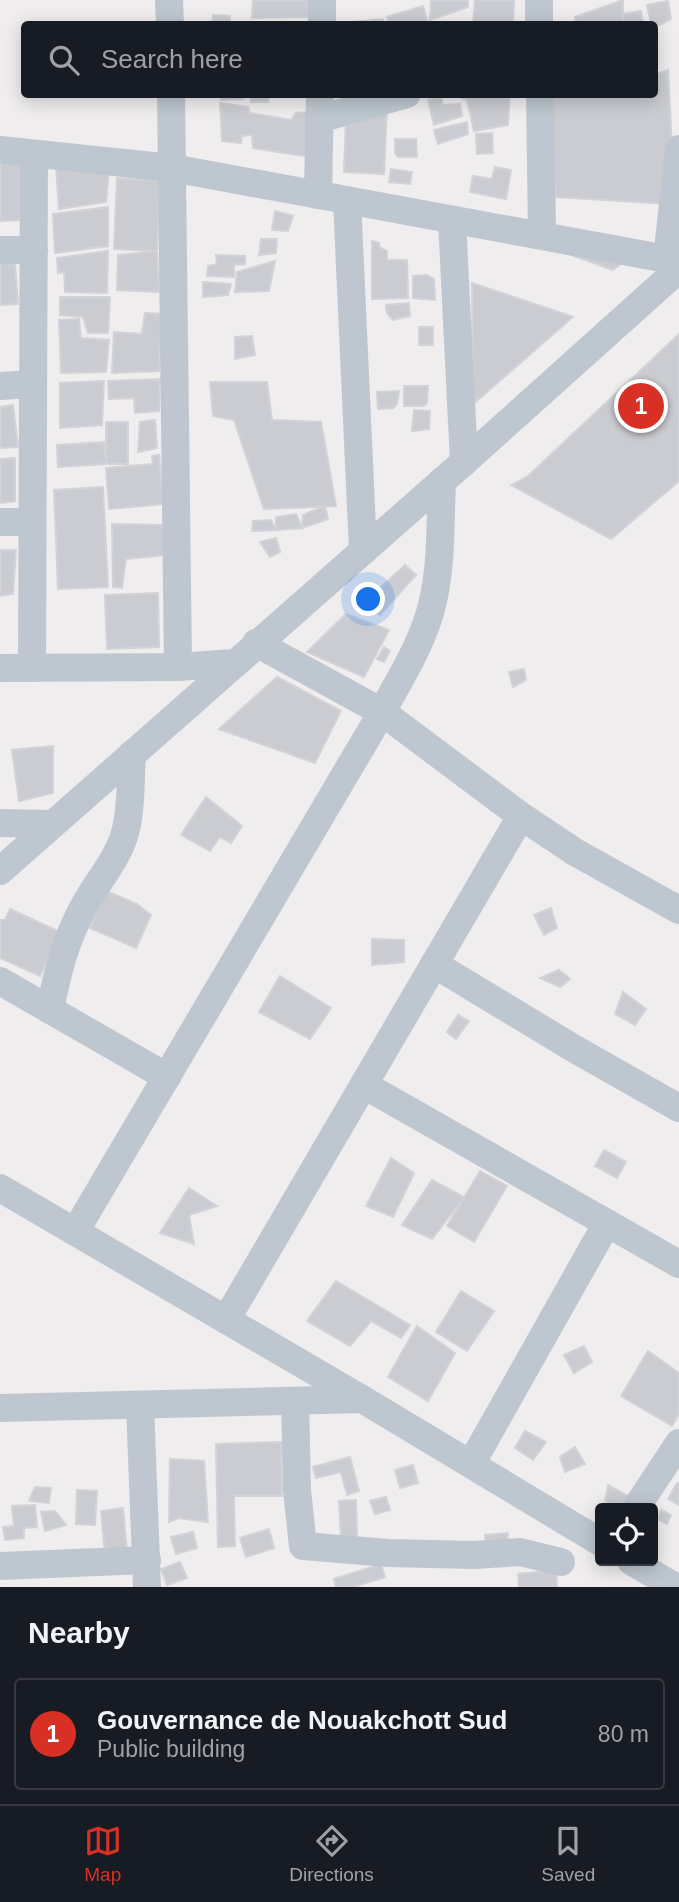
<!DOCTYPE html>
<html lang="en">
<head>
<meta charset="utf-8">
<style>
  body { margin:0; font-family:Arial,sans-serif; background:#20242c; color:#f1f3f6 }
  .controls { position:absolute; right:21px; bottom:21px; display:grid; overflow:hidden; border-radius:7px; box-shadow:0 4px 18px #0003 }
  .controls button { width:63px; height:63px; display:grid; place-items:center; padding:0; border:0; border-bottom:2px solid #363941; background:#171b24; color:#f1f3f6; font:35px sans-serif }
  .you { position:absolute; left:369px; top:600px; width:24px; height:24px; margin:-18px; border:5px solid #fff; border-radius:50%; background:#1a73e8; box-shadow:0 0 0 10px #1a73e833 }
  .badge { display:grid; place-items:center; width:46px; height:46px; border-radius:50%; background:#d93025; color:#fff; font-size:23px; font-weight:700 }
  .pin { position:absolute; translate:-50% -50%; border:4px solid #fff; box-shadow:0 2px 7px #0006 }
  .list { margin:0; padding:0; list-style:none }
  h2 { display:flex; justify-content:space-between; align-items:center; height:91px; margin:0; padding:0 28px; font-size:30px }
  h2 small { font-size:23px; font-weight:400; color:#9ea1a6 }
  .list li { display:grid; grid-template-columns:46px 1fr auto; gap:21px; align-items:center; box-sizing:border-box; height:112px; margin:0 14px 14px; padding:0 14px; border:2px solid #363941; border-radius:7px }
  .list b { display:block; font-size:26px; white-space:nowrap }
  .list p { margin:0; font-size:23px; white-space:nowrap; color:#9ea1a6 }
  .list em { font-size:23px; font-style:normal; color:#9ea1a6 }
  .icon { flex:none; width:38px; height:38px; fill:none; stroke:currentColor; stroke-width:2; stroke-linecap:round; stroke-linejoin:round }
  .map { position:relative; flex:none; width:679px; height:1587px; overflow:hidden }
  .search { position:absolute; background:#171b24; box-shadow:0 4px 18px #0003; left:21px; right:21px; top:21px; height:77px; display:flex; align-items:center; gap:18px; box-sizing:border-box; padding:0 24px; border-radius:7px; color:#9ea1a6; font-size:26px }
  .sheet { height:217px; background:#171b24 }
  nav { display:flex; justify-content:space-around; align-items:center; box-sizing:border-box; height:98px; border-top:2px solid #363941; background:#171b24; font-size:19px; color:#9ea1a6 }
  nav a { display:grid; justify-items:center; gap:4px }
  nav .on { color:#d93025 }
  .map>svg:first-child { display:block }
</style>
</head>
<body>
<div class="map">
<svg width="679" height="1587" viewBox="0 0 679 1587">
  <rect width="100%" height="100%" fill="#efeded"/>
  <g fill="#caccd2" stroke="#d1d3d8" stroke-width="2">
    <path d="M253,0h57l-2,17 -56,1z"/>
    <path d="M431,0h37v7l-38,13z"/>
    <path d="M475,0h39l-1,24h-40z"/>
    <path d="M623,0v24h-48v-7z"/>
    <path d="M668,1l3,18 -11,6 -9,-1 -4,-19z"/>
    <path d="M423,6l5,17 -39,1 -2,-7z"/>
    <path d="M641,11l2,13h-19l-1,-10z"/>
    <path d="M213,15l17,1v8h-18z"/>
    <path d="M383,19l1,5h-32v-2z"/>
    <path d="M668,70l4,79 -3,55 -113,-7 -7,-103h105v-19z"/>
    <path d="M221,94h22v5l-22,1z"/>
    <path d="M250,94h19l-1,8h-17z"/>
    <path d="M461,94h49l-2,31 -34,6 -7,-31 -5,-2z"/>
    <path d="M441,96l2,9 17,-1 2,12 -28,9 -6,-25z"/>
    <path d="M220,103l28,4 2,6 41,7 5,-7 14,-1 1,45 -58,-9 -1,-13 -10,1 -1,7 -19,-2z"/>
    <path d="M387,107l-3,67 -40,-2 2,-54z"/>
    <path d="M467,122l1,12 -30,10 -4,-14z"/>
    <path d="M492,133l1,20 -16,1 -1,-20z"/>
    <path d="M395,139h21l1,18h-19l-3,-4z"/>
    <path d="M0,160l21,2 -1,58 -20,1z"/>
    <path d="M56,167l53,6 -3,29 -47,7z"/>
    <path d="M495,167l16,3 -5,29 -36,-7 3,-16 19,3z"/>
    <path d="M391,169l21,3 -2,12 -21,-2z"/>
    <path d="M117,178l43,2 -3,71 -43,-2z"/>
    <path d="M108,207v39l-53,7 -2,-39z"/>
    <path d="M275,211l18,5 -5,15 -16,-1z"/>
    <path d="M261,239h16l-1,14 -17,2z"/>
    <path d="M372,241l7,2v4l8,4v9h20l1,38 -36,1z"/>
    <path d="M108,251l-1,42 -42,-1 -1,-20 -6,1 -1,-15z"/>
    <path d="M157,251l2,41 -42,-2 1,-35z"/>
    <path d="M563,252l65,6 -15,12z"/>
    <path d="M216,255l29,1v8l-11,1v12l-27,-1 1,-10 9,-2z"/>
    <path d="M275,261l-6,30 -34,1 2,-20z"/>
    <path d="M0,263l15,1 3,40 -18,1z"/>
    <path d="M427,275l7,4 1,21 -22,-2v-22z"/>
    <path d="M203,282l28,2 -3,11 -25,2z"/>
    <path d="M472,283l101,34 -100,87z"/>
    <path d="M60,297h50l-2,36h-20l-5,-16 -23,-2z"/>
    <path d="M409,303l1,13 -17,4 -6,-7 -1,-8z"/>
    <path d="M145,313l17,1 -3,57 -47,2 2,-41 28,2z"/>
    <path d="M79,319l2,19 28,2 -3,32 -45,1 -2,-53z"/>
    <rect x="419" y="327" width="14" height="18"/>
    <path d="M679,334v147l-68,58 -100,-54 16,-8z"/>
    <path d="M252,336l3,19 -20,4v-22z"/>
    <path d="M160,379l-1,32 -24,2 -1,-15 -25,1 -1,-18z"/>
    <path d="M104,381l-2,44 -42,3v-45z"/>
    <path d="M210,382h57l5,38 49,2 15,84 -72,3 -30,-89 -21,-4z"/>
    <path d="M404,386h24l-1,17 -3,3h-20z"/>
    <path d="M399,391l-2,13 -4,4 -15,1 -1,-17z"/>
    <path d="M13,405l5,42 -18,1v-41z"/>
    <path d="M414,410l16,1 -1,18 -17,2z"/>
    <path d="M155,420l2,28 -19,4 2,-30z"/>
    <rect x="106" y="422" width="22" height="42"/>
    <path d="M104,442l2,22 -48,3 -1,-22z"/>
    <path d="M159,455l4,49 -54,5 -3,-41 47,-4 -1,-8z"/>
    <path d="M15,458v43l-15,2v-44z"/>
    <path d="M103,487l5,100 -50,2 -4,-99z"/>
    <path d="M325,506l3,13 -26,9 1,-13z"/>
    <path d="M296,514l6,14 -26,2v-13z"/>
    <path d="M271,520l5,10 -24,1 1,-10z"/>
    <path d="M112,524l50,1 3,30 -39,4 -4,29 -9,-1z"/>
    <path d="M276,538l4,14 -10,5 -10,-15z"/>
    <path d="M0,550h16l-3,44 -13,2z"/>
    <path d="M405,565l11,10 -36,40 -16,-12z"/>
    <path d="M158,593l1,54 -52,2 -2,-54z"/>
    <path d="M346,614l43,16 -25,47 -57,-25z"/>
    <path d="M384,647l6,4 -6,11 -7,-3z"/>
    <path d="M524,669l2,11 -13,7 -4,-15z"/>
    <path d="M277,677l64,34 -26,52 -96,-34z"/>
    <path d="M53,746v47l-34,8 -7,-51z"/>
    <path d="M206,797l36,29 -11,17 -11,-6 -10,14 -29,-16z"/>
    <path d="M106,891l31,13 14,11 -15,33 -46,-20z"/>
    <path d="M551,908l6,20 -13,7 -10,-20z"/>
    <path d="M10,909l50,23 -20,44 -40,-18v-38h5z"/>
    <path d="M372,939l32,1v22l-32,3z"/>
    <path d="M559,970l11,9 -10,8 -20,-9z"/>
    <path d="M280,976l51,32 -21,31 -51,-27z"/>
    <path d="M623,992l23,17 -11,16 -20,-11z"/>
    <path d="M458,1015l11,6 -13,18 -9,-7z"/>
    <path d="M604,1150l22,12 -9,16 -22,-12z"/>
    <path d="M391,1158l23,15 -21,44 -27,-11z"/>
    <path d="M480,1171l27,15 -33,56 -27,-16z"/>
    <path d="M432,1180l32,17 -32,42 -30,-14z"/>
    <path d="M189,1188l28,18 -28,9 5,29 -34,-11z"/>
    <path d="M336,1281l74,44 -9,13 -30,-17 -21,25 -43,-25z"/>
    <path d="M461,1291l33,20 -27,40 -31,-19z"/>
    <path d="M417,1326l38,27 -27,48 -40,-24z"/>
    <path d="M584,1346l8,16 -18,11 -10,-18z"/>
    <path d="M648,1351l31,22v41l-7,12 -51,-30z"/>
    <path d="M525,1431l21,11 -13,18 -18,-12z"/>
    <path d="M281,1442l1,54h-48l1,50 -17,1 -2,-103z"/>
    <path d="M575,1447l10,17 -20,8 -5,-15z"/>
    <path d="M350,1457l9,34 -12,4 -6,-23 -25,6 -3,-11z"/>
    <path d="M170,1459l34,2 4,61 -30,-4 -9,4z"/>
    <path d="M413,1465l5,18 -18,5 -5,-18z"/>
    <path d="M677,1483l2,1v21l-11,-6z"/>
    <path d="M608,1485l20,11 -7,11 -16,-6z"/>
    <path d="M35,1487l16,1 -2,15 -20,-2z"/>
    <path d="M77,1490l20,1 -2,34 -19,-1z"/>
    <path d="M386,1497l4,13 -15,4 -5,-13z"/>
    <path d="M356,1500l1,38h-16l-2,-37z"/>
    <path d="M35,1505l2,22 -13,1v10l-19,2 -2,-13 11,-1 -2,-20z"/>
    <path d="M123,1508l4,45 -22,2 -4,-44z"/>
    <path d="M661,1510l10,5 -4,9 -10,-5z"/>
    <path d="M55,1511l11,14 -21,6 -4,-19z"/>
    <path d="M269,1529l5,19 -28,9 -6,-19z"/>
    <path d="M193,1532l4,16 -21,6 -5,-17z"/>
    <path d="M508,1533l-1,14 -20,3 -2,-15z"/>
    <path d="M180,1562l7,16 -20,7 -6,-16z"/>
    <path d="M381,1564l4,13 -32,10h-17l-2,-8z"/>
    <path d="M556,1570l1,17h-38l-1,-13z"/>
  </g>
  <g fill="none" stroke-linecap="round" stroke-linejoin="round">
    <g stroke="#bec7cf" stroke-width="28">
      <path d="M169,0l1,24"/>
      <path d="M539,0v24"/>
      <path d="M322,24v-24"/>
      <path d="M171,94l7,573"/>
      <path d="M540,94l2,141"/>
      <path d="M319,119l88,-25"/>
      <path d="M0,150l172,18 495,91 12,-2"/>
      <path d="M318,195l2,-101"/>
      <path d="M347,200l16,351"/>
      <path d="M452,220l12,242"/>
      <path d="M0,250h34"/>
      <path d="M667,259l12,-110"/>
      <path d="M0,386l33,-2"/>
      <path d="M0,522h32"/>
      <path d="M256,643l126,69 139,104 54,36 104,58"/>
      <path d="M0,668l178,-1 56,-4"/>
      <path d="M32,668l2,-514"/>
      <path d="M0,823l52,1"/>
      <path d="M0,871l464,-409 215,-193"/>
      <path d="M434,964l139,84 106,60"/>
      <path d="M0,981l167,96"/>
      <path d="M50,1010c7,-36 15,-69 33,-102 14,-27 36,-49 43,-79 6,-24 4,-52 6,-75"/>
      <path d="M364,1085l315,179"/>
      <path d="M0,1188l362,211 238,143"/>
      <path d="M75,1232l307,-520c18,-34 41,-69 50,-107 10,-40 8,-83 10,-124"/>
      <path d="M226,1320l295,-504"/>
      <path d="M295,1401l2,89 6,56 85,7 86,2 46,-3 41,10"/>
      <path d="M140,1405l7,182"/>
      <path d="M0,1408l362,-9"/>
      <path d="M471,1464l136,-241"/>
      <path d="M636,1508l43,-65"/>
      <path d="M631,1561l44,26"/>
      <path d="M0,1566l147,-6"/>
    </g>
  </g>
</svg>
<div class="controls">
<button><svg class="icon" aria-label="locate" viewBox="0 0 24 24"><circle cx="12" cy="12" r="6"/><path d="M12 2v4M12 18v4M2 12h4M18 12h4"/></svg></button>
</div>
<div class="you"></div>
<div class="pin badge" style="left:641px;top:406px">1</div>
<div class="search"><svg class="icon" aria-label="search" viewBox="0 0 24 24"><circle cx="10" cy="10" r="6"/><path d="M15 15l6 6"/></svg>Search here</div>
</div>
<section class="sheet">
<h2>Nearby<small></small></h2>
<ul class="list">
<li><span class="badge">1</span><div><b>Gouvernance de Nouakchott Sud</b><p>Public building</p></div><em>80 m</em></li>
</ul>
</section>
<nav>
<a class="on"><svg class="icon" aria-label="map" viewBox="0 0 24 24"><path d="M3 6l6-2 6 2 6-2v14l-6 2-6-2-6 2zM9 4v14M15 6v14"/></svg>Map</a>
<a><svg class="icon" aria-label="directions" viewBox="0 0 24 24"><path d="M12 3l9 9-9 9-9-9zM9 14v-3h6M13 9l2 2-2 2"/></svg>Directions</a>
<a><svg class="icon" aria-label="saved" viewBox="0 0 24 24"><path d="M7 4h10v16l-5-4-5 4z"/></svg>Saved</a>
</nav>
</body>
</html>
